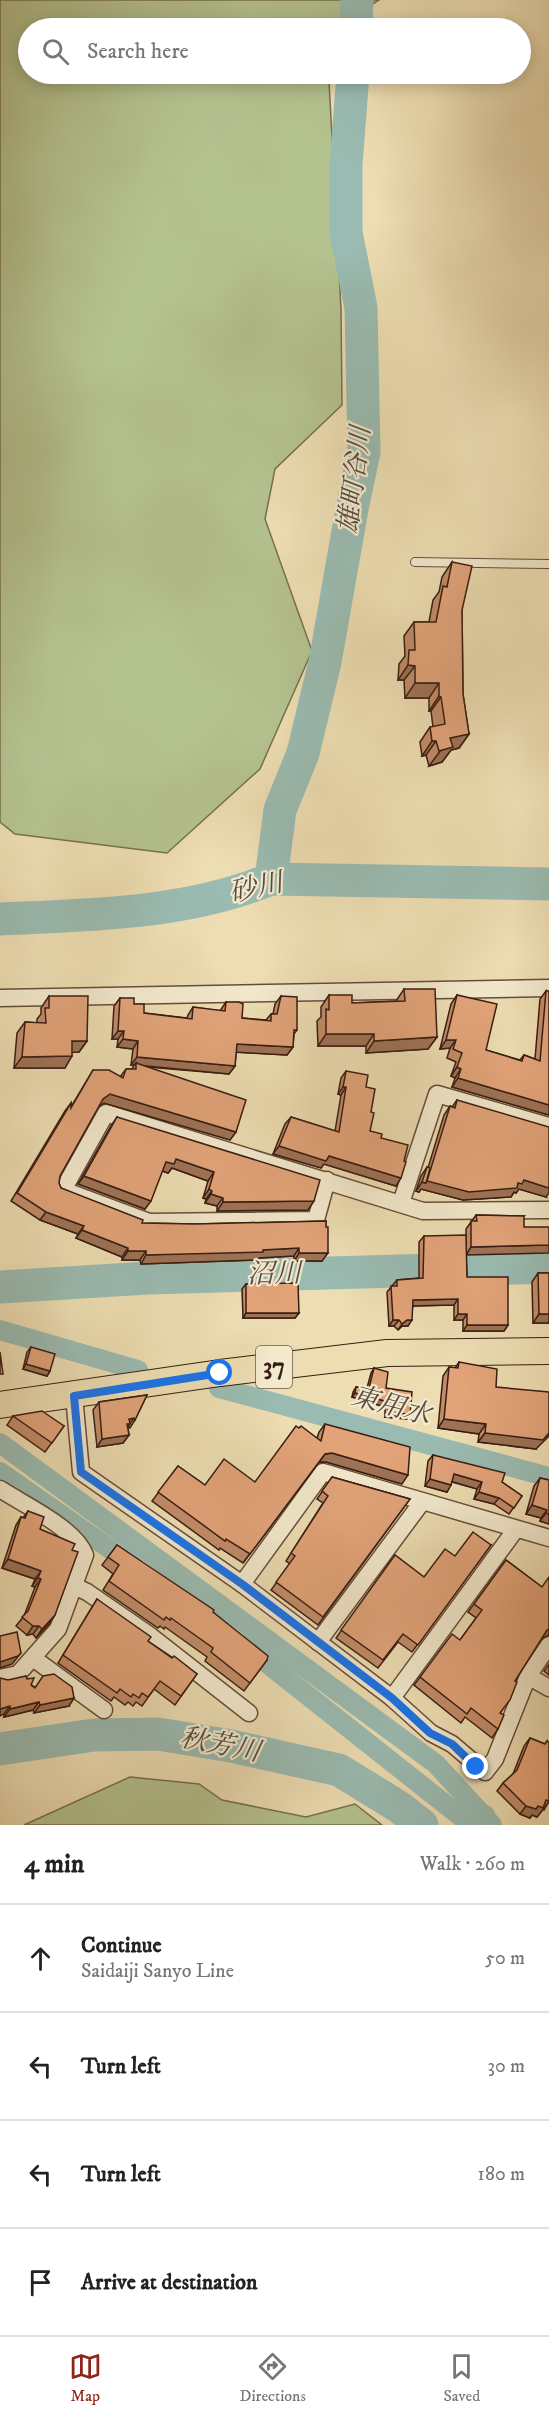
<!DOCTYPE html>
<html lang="en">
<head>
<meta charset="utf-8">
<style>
  body { margin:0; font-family:"IM FELL DW Pica","Noto Serif JP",serif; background:#f6f6f6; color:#222 }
  .stop { position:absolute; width:18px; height:18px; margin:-14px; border:4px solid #1a73e8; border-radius:50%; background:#fff }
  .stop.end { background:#1a73e8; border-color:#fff; box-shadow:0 2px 6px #0008 }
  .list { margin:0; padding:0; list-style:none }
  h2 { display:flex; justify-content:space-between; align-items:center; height:78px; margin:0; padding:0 24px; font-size:26px }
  h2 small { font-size:20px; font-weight:400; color:#767676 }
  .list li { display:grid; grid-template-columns:39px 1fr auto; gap:18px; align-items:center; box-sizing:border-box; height:108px; padding:0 24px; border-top:2px solid #e0e0e0 }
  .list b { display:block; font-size:22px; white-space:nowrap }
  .list p { margin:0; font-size:20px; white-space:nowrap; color:#767676 }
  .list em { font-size:20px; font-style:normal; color:#767676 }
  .icon { flex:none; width:33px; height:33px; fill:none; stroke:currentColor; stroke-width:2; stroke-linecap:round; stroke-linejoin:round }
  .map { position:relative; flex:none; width:549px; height:1825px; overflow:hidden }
  .search { position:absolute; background:#fff; box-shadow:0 3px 15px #0003; left:18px; right:18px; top:18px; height:66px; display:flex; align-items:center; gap:15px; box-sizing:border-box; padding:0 21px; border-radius:33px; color:#767676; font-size:22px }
  .sheet { height:510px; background:#fff }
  nav { display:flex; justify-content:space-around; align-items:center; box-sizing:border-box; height:84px; border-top:2px solid #e0e0e0; background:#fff; font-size:16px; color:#767676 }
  nav a { display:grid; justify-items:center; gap:3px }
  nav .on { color:#8f2418 }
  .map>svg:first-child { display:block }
</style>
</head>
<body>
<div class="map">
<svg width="549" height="1825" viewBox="0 0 549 1825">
  <rect width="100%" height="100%" fill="#edddb2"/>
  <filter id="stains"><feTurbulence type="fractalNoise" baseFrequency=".00333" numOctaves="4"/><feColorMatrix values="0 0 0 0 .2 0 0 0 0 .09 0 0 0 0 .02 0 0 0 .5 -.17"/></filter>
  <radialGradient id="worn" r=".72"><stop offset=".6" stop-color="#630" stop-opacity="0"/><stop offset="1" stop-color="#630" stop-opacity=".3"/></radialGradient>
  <g fill="#b4c28f" stroke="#767050" stroke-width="1.5">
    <path d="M0,0h379l-8,5 -2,23h-341v46h319l-18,7 12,228 1,96 -67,64 -10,50 47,132 -52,118 -93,84 -152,-19 -15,-12z"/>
    <path d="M130,1777l69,7 23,16 84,17 49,-13 27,21h-358z"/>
  </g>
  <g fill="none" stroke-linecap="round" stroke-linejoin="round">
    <g stroke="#9abbb1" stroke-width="20">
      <path d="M0,1330l138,40"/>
      <path d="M219,1388l330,89"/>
      <path d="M0,1443l436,321 56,61"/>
      <path d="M0,1472l133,93"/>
      <path d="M245,1646l224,177 16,-8"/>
    </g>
    <g stroke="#9abbb1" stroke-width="33">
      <path d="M356,28l1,-28"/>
      <path d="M271,879l9,-69 23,-57 22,-91 27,-153 12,-57 -3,-144 -15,-76v-68l7,-90"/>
      <path d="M0,919c91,-4 186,-5 271,-40l278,5"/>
      <path d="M0,1287l148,-9 401,-11"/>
      <path d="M0,1749l94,-14 64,-1 73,12 108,24 60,37 23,18"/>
    </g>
    <g stroke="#664d3a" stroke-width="10">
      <path id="lane" d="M415,562l134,2"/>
    </g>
    <g stroke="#664d3a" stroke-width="19">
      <g id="street">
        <path d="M0,998l549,-10"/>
        <path d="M327,1180l-11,40 -167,2 -86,-32 43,-77 317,98 126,-1"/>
        <path d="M401,1203l36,-109 112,32"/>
        <path d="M74,1396l7,76 161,112 150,114 39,35 21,11 33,28 10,-13 33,-83 21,-31"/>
        <path d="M0,1489c24,16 75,39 85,66l-27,74 -40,45 -18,4"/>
        <path d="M242,1584l81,-112 226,66"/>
        <path d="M74,1586l13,6 61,42 101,79"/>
        <path d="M318,1642l104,-140"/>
        <path d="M33,1658l71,52"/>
        <path d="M528,1676l21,12"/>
        <path d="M392,1698l124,-169"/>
      </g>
    </g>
    <g stroke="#391d12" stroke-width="28">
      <path id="primary" d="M0,1405l220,-32 167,-20 162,-2"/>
    </g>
    <use href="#lane" stroke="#f3e9cd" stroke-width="8"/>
    <use href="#street" stroke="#f3e9cd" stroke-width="16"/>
    <use href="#primary" stroke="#edddb2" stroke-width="26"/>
  </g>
  <g fill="#c28c68" stroke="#391d12" stroke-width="1.5">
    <path d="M452,562l10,48 1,84 6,40 -10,14 -8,2 -9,12 -13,4 -3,-11 -4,1 -2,-14 10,-15h3l-2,-16h-2v-13h-24l-1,-18h-6l1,-16 6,-8 -1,-20 10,-14h15l4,-22 6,-8 3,-15z"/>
    <path d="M404,989l33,48 -9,12 -62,4v-7h-48l-1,-25 4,-4v-10l8,-12 23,8 44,-2z"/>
    <path d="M546,991l3,124 -97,-28 3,-9 -4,-2 5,-14 -9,-4 3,-10 -10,1 11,-45 6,-9 29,55 34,10 4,-5 11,4 5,-60z"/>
    <path d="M49,996l38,45 -8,11h-7l-7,16h-51l3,-35 8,-11 12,1v-4l4,-5v-6z"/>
    <path d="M281,996l16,34 -3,4 -1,13 -6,8 -51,-3 -1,14 -6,8 -82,-7 89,65 -6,8 -126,-37 -5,3 -39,70 -1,7 2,5 81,35 53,1 131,-3 -4,40h-28v-5l-35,2 -2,2 -116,4 -1,-4h-18v-3l-46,-19 2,-4 -38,-14 -29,-19 54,-90 6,-8v4l22,-37 27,7 6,-8h6l2,-4h-3l2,-16 -16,-2 1,-8h-6l2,-33 6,-8 14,6 10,9 43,5 1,-3 5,-8 27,4 6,-9 16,16 24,2 5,-6h2l2,-10z"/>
    <path d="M346,1071l20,16 5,25 -1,19 11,7 15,48 -72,-22 -3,4 -48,-14 12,-30 6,-7 44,14 6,-36 -3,-1 3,-16z"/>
    <path d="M457,1100l89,97 -27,-8 -3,4 -2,-1 -3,5 -48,3 -42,-11 -2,3 -3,-1 5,-15 6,-9 1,1 16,-53 6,-9 2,1z"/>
    <path d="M117,1117l191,93 -91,1v-5l-12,-3 1,-4 -3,-1 5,-17 -36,-13 -4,5 -6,-2 -17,38 -67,-25 33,-58z"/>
    <path d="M476,1215l48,1 -58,39 1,22 41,48 -4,6h-41v-11h-9v-15l-41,1 -5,20h-6l-4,4 -4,-4h-5l-2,-34 10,-12 22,-2v-36l5,-6 42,8v-15z"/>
    <path d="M538,1273h11v50h-16l-1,-41z"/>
    <path d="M246,1284l53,29 -4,5h-52l-1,-29z"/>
    <path d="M31,1347l19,24 -3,5 -24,-7 4,-17z"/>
    <path d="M459,1362l37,25 40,62 -58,-7 1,-8 -41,-6 5,-52 6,-9 6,1z"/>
    <path d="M374,1368l12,20 24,26 -3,5 -22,-2v-10l-33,-10 1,-5 3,-5 11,1 4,-15z"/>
    <path d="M147,1395l-12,25 -5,8 -2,-2v1l1,8 -6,8 -26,4 -4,-37 6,-8z"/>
    <path d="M13,1416l51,10 -19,26 -38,-27z"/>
    <path d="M325,1424l77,60 -76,-22h-7l-76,101 -23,-15 -1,2 -67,-49 26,-35 27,19 50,-3 62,-44 2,-6z"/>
    <path d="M433,1455l69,27 20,14 -13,18 -15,-10 -20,-5 3,-10 -25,-7 -5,10 -22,-6 3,-25z"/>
    <path d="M332,1477l78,22 -92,126 -47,-35 19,-26 -4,-3 37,-58 -6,-4z"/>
    <path d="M540,1478l9,2v44l-9,-3 1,-3 -15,-4 8,-28z"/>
    <path d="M28,1511l12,18 32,21 -17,65 -6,9 -13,14 -3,-4 -6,1 -11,-9 8,-10 11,-29 -3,-1 3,-7 -33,-11 14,-43 5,-8 2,1z"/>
    <path d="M117,1545l96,67 54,48 -23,31 -39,-30 2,-4 -42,-30 -1,2 -4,-3 -2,2 -55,-38 10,-16 -11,-9z"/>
    <path d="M491,1545l-79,107 -14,-10 -20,26 -42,-30 59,-83 29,22 31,-21z"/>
    <path d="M506,1560l36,27v51l-27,43 -15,32 -2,16 -6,9 -27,-21 -4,6 -47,-38 6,-8 40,-37 16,-22 -8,-6z"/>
    <path d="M97,1599l51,42 49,33 -22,31 -21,-16 -12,17 -6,-4 -3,4 -5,-4 -3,3 -11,-8 -3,4 -53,-38z"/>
    <path d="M549,1664v11l-5,-4z"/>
    <path d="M27,1679l4,6 38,21 -35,7 -1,-3 -29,7v-3l4,-34z"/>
    <path d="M530,1738l15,6 2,-3 2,60 -5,9 -1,-1 -6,8 -5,-2 -2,3 -10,-4 -23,-23 6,-8 10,-9 11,-28z"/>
  </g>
  <g fill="#9e7255" stroke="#391d12" stroke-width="1.5">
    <path d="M408,665l7,1 -11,14h-6z"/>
    <path d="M415,683h24l-10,15h-24z"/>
    <path d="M439,696l2,1 -10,14h-2z"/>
    <path d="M469,734l-10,14 -8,2 -9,12 -13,4 21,-28z"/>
    <path d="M432,741h4l-10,14 -4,1z"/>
    <path d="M118,1031h6l-6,8h-6z"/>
    <path d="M326,1034h48l-8,12h-48z"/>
    <path d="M437,1037l-9,12 -62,4 8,-12z"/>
    <path d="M123,1039l15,2 -5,8 -16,-2z"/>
    <path d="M446,1040h10l-6,8 -10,1z"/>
    <path d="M72,1041h15l-8,11 -15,1z"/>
    <path d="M237,1044l56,3 -6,8 -56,-3z"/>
    <path d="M72,1056l-7,12h-51l8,-11z"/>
    <path d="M137,1057l98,9 -6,8 -93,-9v-2l-2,2h-3z"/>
    <path d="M457,1067l4,2 -6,9 -4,-2z"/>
    <path d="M458,1078l91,27v10l-97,-28z"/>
    <path d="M343,1087h3l-5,8 -3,-1z"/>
    <path d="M110,1094l126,38 -6,8 -126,-37 -7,5 6,-9z"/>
    <path d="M279,1146l50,10 72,22 -5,8 -72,-22 -3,4 -48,-14z"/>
    <path d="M176,1159l38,13 -6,9 -36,-13 -4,5 -8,-3 6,-8z"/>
    <path d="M84,1176l67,25 -6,8 -67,-25z"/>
    <path d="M524,1180l25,8v5l-3,4 -27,-8 -3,4 -2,-1 -3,5 -48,3 -42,-11 -2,3 -3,-1 6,-9 3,1 2,-2 91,2z"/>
    <path d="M209,1189l3,2 -6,8 -3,-1z"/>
    <path d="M211,1194l12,4 -6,8 -12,-3z"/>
    <path d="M314,1201l-6,9 -91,1 6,-9z"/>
    <path d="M46,1212l38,14 -6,8 -38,-14z"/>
    <path d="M82,1230l46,18 -6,9 -46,-19z"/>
    <path d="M549,1245v8l-83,2 5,-8z"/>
    <path d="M299,1248l-5,8 -35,2 -2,2 -116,4 5,-9z"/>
    <path d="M128,1251h18l-6,9h-18z"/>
    <path d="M299,1253h29l-6,8h-28z"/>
    <path d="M458,1299l-4,6 -46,1 5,-6z"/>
    <path d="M246,1313h53l-4,5h-52z"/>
    <path d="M458,1314h9l-4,6h-9z"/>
    <path d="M539,1314h10v9h-16z"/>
    <path d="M393,1320h6l-5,6h-5z"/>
    <path d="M407,1320h5l-4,6h-6l-4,4 4,-6z"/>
    <path d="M467,1325h41l-4,6h-41z"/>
    <path d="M26,1364l24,7 -3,5 -24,-7z"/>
    <path d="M355,1393l34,9 -4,5 -33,-10z"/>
    <path d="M388,1413l22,1 -3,5 -22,-2z"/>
    <path d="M134,1418l-10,14 5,-13z"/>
    <path d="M444,1419l42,5 -7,10 -41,-6z"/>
    <path d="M485,1433h64v3l-13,13 -58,-7z"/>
    <path d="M129,1435l-6,8 -26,4 5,-8z"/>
    <path d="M332,1453l76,22 -6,9 -76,-22h-7l-76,101 82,-109z"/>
    <path d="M454,1474l28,8 -5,7 -27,-8z"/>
    <path d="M430,1479l21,6 -4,7 -22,-6z"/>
    <path d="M479,1492l20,6 -5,6 -20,-5z"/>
    <path d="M532,1505l15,5 -6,8 -15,-4z"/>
    <path d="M546,1513l3,1v10l-9,-3z"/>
    <path d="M8,1559l33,12 -6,8 -33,-11z"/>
    <path d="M38,1578l3,1 -6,8 -3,-1z"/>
    <path d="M55,1615l-6,9 -13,14 6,-9z"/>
    <path d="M33,1626h6l-6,8 -6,1z"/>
    <path d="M549,1629v6l-8,4 6,-9z"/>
    <path d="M21,1653l-9,11 -12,4v-6z"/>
    <path d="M74,1698l-5,8 -35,7 6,-8z"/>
    <path d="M39,1702l-6,8 -29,7 6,-8z"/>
    <path d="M10,1706l-6,8 -4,2v-7z"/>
    <path d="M546,1800l3,1v1l-12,15 -5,-2 -2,3 -10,-4 6,-8h12z"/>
  </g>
  <g fill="#e2a379" stroke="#391d12" stroke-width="1.5">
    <path d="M452,562l20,4 -10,44 1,84 6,40 -19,4 3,9 -14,4 -3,-10h-4l-2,-14 15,-3 -4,-27 -2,-1v-13h-24v-17l-7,-1 1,-15h6l-1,-28h22l7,-36 4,1z"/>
    <path d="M404,989h31l2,48 -63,4v-7h-48v-25l3,1v-15h23v8l53,-2z"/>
    <path d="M546,991h3v114l-91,-27 3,-9 -4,-2 5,-14 -9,-4 3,-9h-10l11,-45 40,9 -11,46 36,11 2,-6 16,6z"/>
    <path d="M49,996h39l-1,45h-15v15l-50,1 3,-35 21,1 -1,-15h4z"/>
    <path d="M281,996l16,1v33h-3l-1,17 -56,-3 -2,22 -98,-9 1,-16 -15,-2 1,-8h-6l2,-33h14v6h10v9l48,6 1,-12 32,4 1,-9h13l4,2 -1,14 29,3v-7h6z"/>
    <path d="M136,1063l110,37 -10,32 -126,-38 -7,5 -43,77 -1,7 2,5 82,32 -1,3 53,1 131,-3v6h2v26h-29v-5l-36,2v2l-117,3v-4h-18v-3l-46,-18 2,-4 -38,-14 -29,-19 54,-90v5l22,-38h16l14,8 3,-9h10z"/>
    <path d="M346,1071l22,4 -2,12 9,2 -4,23 3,1 -4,18 12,3 -1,4 27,7 -4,16 2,1 -5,16 -72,-22 -3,5 -47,-15 12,-29 48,15 7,-45h-3z"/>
    <path d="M457,1100l92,27v61l-25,-8 -2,4 -4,-1 -1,5 -48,4 -42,-11 23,-75 5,2z"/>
    <path d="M117,1117l203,63 -6,21 -91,1v-4l-12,-4 1,-3 -3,-2 5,-17 -38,-13 -2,5 -8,-2 -15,39 -67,-25z"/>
    <path d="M427,1167l3,1 -4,15 -4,-1z"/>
    <path d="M476,1215l48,1v11h25v18l-78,2v-26h6z"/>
    <path d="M466,1235l1,42h41v48h-41v-11h-9v-15l-45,1 -1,20h-5l-5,4 -3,-4h-6l-2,-34h6v-6l26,-2 1,-42z"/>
    <path d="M538,1273h11v41h-10z"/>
    <path d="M298,1283l1,30h-53v-29z"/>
    <path d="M31,1347l24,7 -5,17 -24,-7z"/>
    <path d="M0,1352l3,22h-3z"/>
    <path d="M459,1362l38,7 -1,18 53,5v41l-6,7 -58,-7 1,-9 -42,-5 5,-52 9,1z"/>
    <path d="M374,1368l14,4 -2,16 26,4 -2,22 -22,-1 1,-11 -34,-9 1,-6 13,1z"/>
    <path d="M147,1395l-12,25 -1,-2 -5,1 1,5h-3l2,11 -27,4 -3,-37z"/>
    <path d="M42,1411l22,15 -12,17 -39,-27z"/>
    <path d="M325,1424l85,23 -2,28 -76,-22 -7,1 -75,100 -24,-15 -1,2 -67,-49 20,-26 27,19 19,-26 31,23 41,-56 3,2 2,-2 20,15z"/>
    <path d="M433,1455l72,18 -3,9 20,14 -8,12 -15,-10 -20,-6 3,-10 -28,-8 -3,11 -21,-6z"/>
    <path d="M332,1477l78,22 -87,118 -47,-35 19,-26 -4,-3 37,-57 -6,-5z"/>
    <path d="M540,1478l9,2v34l-3,-1 1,-3 -15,-5z"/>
    <path d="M28,1511l16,6 -4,12 35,15 -3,6 6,2 -23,63 -13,14 -3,-3h-6l-11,-9 6,-6 13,-32 -3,-1 3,-7 -33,-12 13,-42 4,1z"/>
    <path d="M473,1532l18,13 -73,100 -15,-11 -20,26 -42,-30 54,-75 29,22 21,-28 10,7z"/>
    <path d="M117,1545l97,65 -1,2 55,44 -1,4 -17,23 -39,-31 2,-4 -42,-30 -1,2 -4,-3 -2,3 -55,-39 10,-16 -11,-8z"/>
    <path d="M506,1560l36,27 7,-10v52l-2,1 -32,51 2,1 -7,18 -10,13 4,2 -6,14 -27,-21 -4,6 -47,-37 32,-43 8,6 22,-30 -8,-6z"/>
    <path d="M97,1599l54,38 -3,4 24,17 2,-2 23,18 -16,22 -21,-15 -12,16 -6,-4 -3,5 -6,-4 -2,3 -11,-8 -3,4 -54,-38z"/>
    <path d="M17,1632l4,21 -3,3 -18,6v-26z"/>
    <path d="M54,1674l18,13 2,11 -34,7 -1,-3 -29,7v-3l-10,3v-31l8,2 18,-4 1,3 7,-1 -3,7 4,3 8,-12z"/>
    <path d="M530,1738l15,6 2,-3 2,1v59l-3,-1 -3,8 -5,-2 -2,3 -10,-3 -23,-23 14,-13z"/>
  </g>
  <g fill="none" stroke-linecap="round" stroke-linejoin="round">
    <path stroke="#1a73e8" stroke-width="8" d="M220,1373l-146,23 7,76 161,112 150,114 38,35 22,11 24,23"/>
  </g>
  <g text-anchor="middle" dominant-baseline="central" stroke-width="4.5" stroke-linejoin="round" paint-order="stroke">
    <rect fill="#f3e9cd" stroke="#715a4a" stroke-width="1.5" x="256" y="1346" width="36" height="42" rx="4.5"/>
    <g font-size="24" font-weight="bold" fill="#391d12">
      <text x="274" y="1367">37</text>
    </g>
    <g font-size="27" font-style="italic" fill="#564c42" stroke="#f3e9cd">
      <text transform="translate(355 480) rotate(-83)">雄町谷川</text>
      <text transform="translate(256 888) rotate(-12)">砂川</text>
      <text transform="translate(274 1274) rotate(-1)">沼川</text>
      <text transform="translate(391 1406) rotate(15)">東用水</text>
      <text transform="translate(220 1745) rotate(11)">秋芳川</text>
    </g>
  </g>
  <rect width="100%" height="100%" filter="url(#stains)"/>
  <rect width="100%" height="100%" fill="url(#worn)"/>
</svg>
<div class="stop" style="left:220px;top:1373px"></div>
<div class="stop end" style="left:476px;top:1767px"></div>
<div class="search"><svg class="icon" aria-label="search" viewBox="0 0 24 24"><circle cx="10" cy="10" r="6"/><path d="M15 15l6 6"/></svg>Search here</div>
</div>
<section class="sheet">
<h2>4 min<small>Walk · 260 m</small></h2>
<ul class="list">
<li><svg class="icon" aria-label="ahead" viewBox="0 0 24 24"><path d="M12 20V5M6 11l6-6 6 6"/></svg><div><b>Continue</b><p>Saidaiji Sanyo Line</p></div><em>50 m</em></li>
<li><svg class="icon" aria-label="left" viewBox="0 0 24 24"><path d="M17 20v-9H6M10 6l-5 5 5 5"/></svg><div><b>Turn left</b></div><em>30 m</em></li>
<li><svg class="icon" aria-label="left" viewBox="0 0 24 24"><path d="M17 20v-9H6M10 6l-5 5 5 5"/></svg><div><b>Turn left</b></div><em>180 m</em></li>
<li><svg class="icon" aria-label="arrive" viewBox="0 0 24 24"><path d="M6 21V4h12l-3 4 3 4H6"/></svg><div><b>Arrive at destination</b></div></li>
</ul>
</section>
<nav>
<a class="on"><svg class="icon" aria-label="map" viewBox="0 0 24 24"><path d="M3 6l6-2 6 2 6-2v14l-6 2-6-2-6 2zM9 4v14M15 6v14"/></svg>Map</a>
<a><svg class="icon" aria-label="directions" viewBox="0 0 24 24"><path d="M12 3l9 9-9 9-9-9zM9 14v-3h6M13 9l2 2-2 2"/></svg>Directions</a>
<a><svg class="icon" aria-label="saved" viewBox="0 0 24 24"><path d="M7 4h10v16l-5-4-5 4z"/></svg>Saved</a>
</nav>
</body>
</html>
